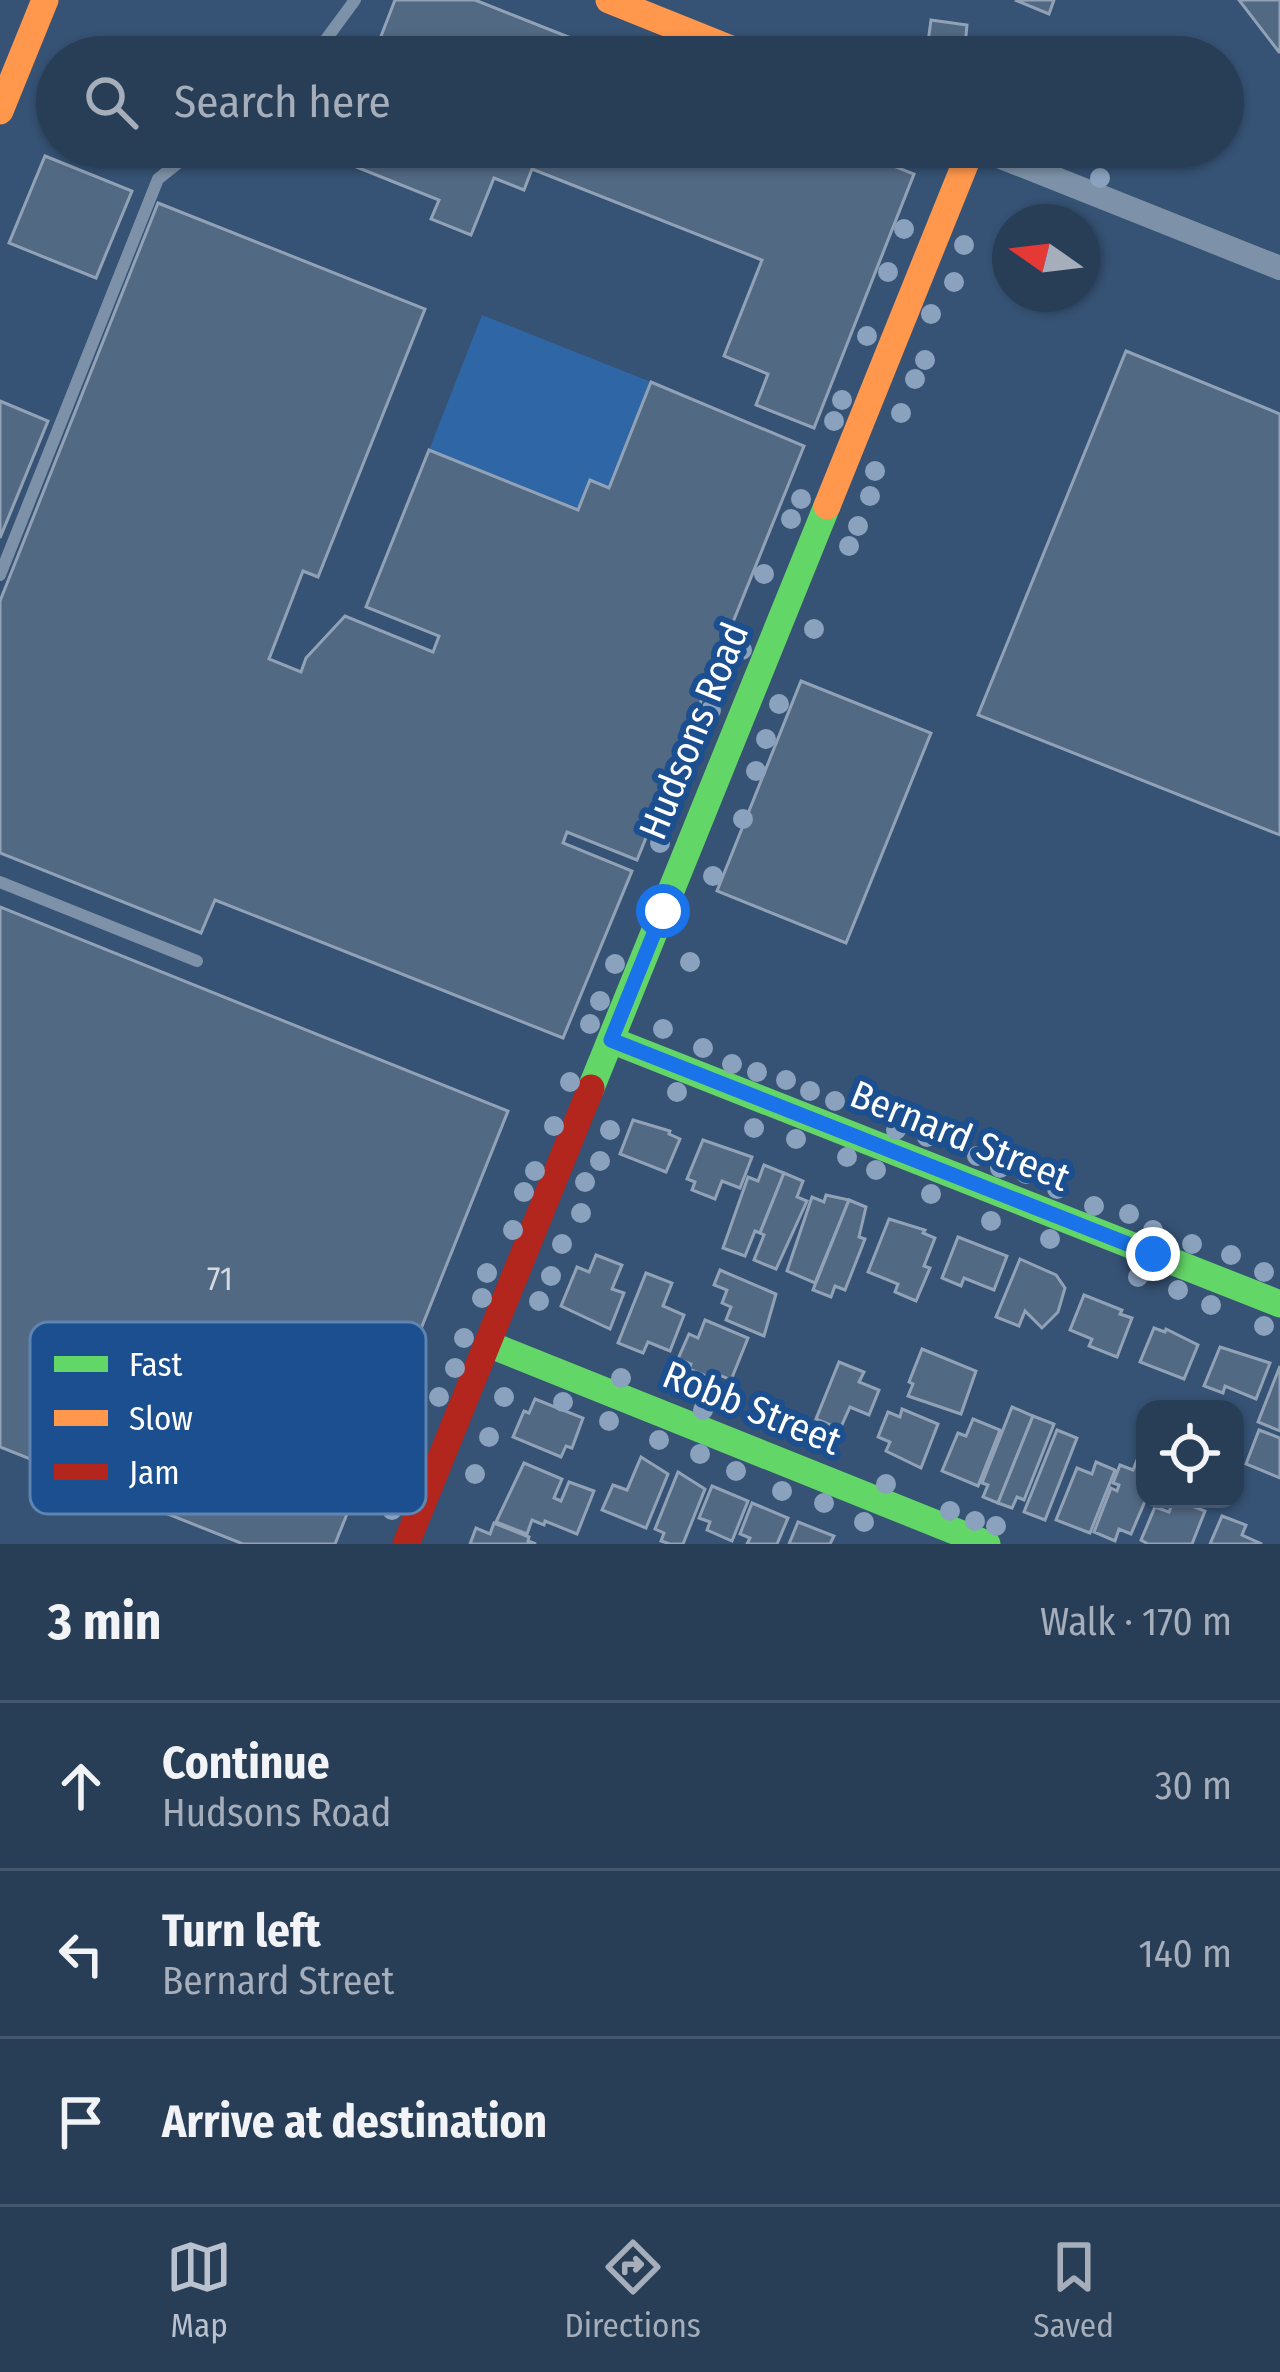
<!DOCTYPE html>
<html lang="en">
<head>
<meta charset="utf-8">
<style>
  body { margin:0; font-family:"Fira Sans Condensed",sans-serif; background:#344961; color:#f1f3f6 }
  .controls { position:absolute; right:36px; bottom:36px; display:grid; overflow:hidden; border-radius:24px; box-shadow:0 3px 9px #0004 }
  .controls button { width:108px; height:108px; display:grid; place-items:center; padding:0; border:0; border-bottom:3px solid #44576d; background:#283e57; color:#f1f3f6; font:60px sans-serif }
  .compass { position:absolute; left:992px; top:204px; width:108px; height:108px; border-radius:50%; background:#283e57; box-shadow:0 3px 9px #0004; rotate:284deg }
  .stop { position:absolute; width:36px; height:36px; margin:-27px; border:9px solid #1a73e8; border-radius:50%; background:#fff }
  .stop.end { background:#1a73e8; border-color:#fff; box-shadow:0 3px 12px #0008 }
  .list { margin:0; padding:0; list-style:none }
  h2 { display:flex; justify-content:space-between; align-items:center; height:156px; margin:0; padding:0 48px; font-size:51px }
  h2 small { font-size:39px; font-weight:400; color:#a5aeba }
  .list li { display:grid; grid-template-columns:78px 1fr auto; gap:36px; align-items:center; box-sizing:border-box; height:168px; padding:0 48px; border-top:3px solid #44576d }
  .list b { display:block; font-size:45px; white-space:nowrap }
  .list p { margin:0; font-size:39px; white-space:nowrap; color:#a5aeba }
  .list em { font-size:39px; font-style:normal; color:#a5aeba }
  .icon { flex:none; width:66px; height:66px; fill:none; stroke:currentColor; stroke-width:2; stroke-linecap:round; stroke-linejoin:round }
  .map { position:relative; flex:none; width:1280px; height:1544px; overflow:hidden }
  .search { position:absolute; background:#283e57; box-shadow:0 3px 9px #0004; left:36px; right:36px; top:36px; height:132px; display:flex; align-items:center; gap:30px; box-sizing:border-box; padding:0 42px; border-radius:66px; color:#a5aeba; font-size:45px }
  .sheet { height:660px; background:#283e57 }
  nav { display:flex; justify-content:space-around; align-items:center; box-sizing:border-box; height:168px; border-top:3px solid #44576d; background:#283e57; font-size:33px; color:#a5aeba }
  nav a { display:grid; justify-items:center; gap:6px }
  nav .on { color:#b9c2ce }
  .map>svg:first-child { display:block }
</style>
</head>
<body>
<div class="map">
<svg width="1280" height="1544" viewBox="0 0 1280 1544">
  <rect width="100%" height="100%" fill="#365274"/>
  <path fill="#2f66a5" d="M482,315l169,67 -42,106 -19,-7 -12,29 -149,-60z"/>
  <g fill="#526984" stroke="#92a2b6" stroke-width="3">
    <path d="M395,0h80l144,57h-246z"/>
    <path d="M1015,0h39l-5,14z"/>
    <path d="M1239,0h41v52h-1z"/>
    <path d="M931,20l36,5 -3,32h-38z"/>
    <path d="M316,147h530l68,27 -100,254 -58,-23 12,-31 -44,-18 38,-96 -230,-91 -8,21 -30,-12 -23,57 -40,-16 8,-19 -125,-50z"/>
    <path d="M45,156l87,35 -36,87 -87,-35z"/>
    <path d="M158,203l267,106 -107,268 -15,-6 -34,88 32,13 5,-14 39,-42 88,36 6,-16 -73,-29 63,-157 149,60 12,-30 19,8 42,-106 153,64 -167,414 -70,-28 -4,11 69,28 -69,167 -348,-138 -14,33 -201,-80v-252z"/>
    <path d="M1126,351l154,63v421l-302,-120z"/>
    <path d="M0,401l48,20 -48,117z"/>
    <path d="M801,681l130,52 -85,210 -129,-52z"/>
    <path d="M0,907l508,204 -173,433h-92l-243,-97z"/>
    <path d="M633,1120l37,11 -1,3 11,5 -14,33 -46,-18z"/>
    <path d="M703,1140l49,17 -12,31 -18,-7 -7,18 -23,-9 3,-8 -8,-3z"/>
    <path d="M764,1165l20,8 -24,60 -5,-2 -10,25 -22,-8 25,-71 10,4z"/>
    <path d="M784,1173l19,8 -6,16 10,4 -31,68 -22,-9 10,-25 -4,-2z"/>
    <path d="M826,1195l23,5 -34,83 -28,-12 25,-74 12,5z"/>
    <path d="M849,1200l17,7 -7,30 6,2 -20,51 -10,-4 -4,11 -18,-7z"/>
    <path d="M889,1219l36,11 -2,3 12,5 -11,28 6,2 -14,33 -21,-9 3,-8 -30,-12z"/>
    <path d="M958,1237l49,19 -13,34 -30,-12 -3,8 -19,-8z"/>
    <path d="M596,1255l26,10 -10,24 12,4 -14,36 -49,-23 16,-39 12,5z"/>
    <path d="M1020,1259l36,16 9,13 -7,24 -16,16 -17,-17 -6,15 -23,-9z"/>
    <path d="M720,1270l56,24 -12,42 -38,-16 5,-13 -9,-4 5,-13 -13,-5z"/>
    <path d="M646,1273l26,10 -9,23 21,9 -14,36 -22,-9 -5,11 -25,-10z"/>
    <path d="M1084,1295l38,15 -2,4 12,4 -15,39 -28,-11 3,-7 -22,-9z"/>
    <path d="M705,1320l43,18 -17,42 -16,-7 -2,6 -24,-10 2,-5 -13,-5 11,-25 9,4z"/>
    <path d="M1154,1328l11,4 1,-3 32,16 -14,34 -44,-17z"/>
    <path d="M1220,1347l50,16 -14,36 -31,-13 -2,7 -19,-7z"/>
    <path d="M922,1349l54,22 -15,43 -53,-18 5,-12 -4,-2z"/>
    <path d="M839,1362l25,10 -5,10 20,8 -10,25 -19,-8 -10,22 -24,-10z"/>
    <path d="M1280,1366v65l-22,-9z"/>
    <path d="M535,1399l48,19 -11,30 -6,-2 -5,11 -48,-20 11,-26 5,2z"/>
    <path d="M1012,1407l21,9 -35,87 -15,-6 5,-12 -6,-2z"/>
    <path d="M902,1409l36,15 -17,44 -35,-17 4,-9 -12,-5 10,-25 12,5z"/>
    <path d="M1033,1416l21,8 -30,76 -7,-3 -5,11 -14,-5z"/>
    <path d="M973,1419l27,11 -22,56 -36,-15 16,-38 8,3z"/>
    <path d="M1057,1430l20,8 -32,82 -21,-8z"/>
    <path d="M1259,1430l21,8v40l-34,-14z"/>
    <path d="M641,1457l27,17 -22,54 -44,-18 11,-25 14,5z"/>
    <path d="M1137,1460l8,3 1,36 -15,35 -12,-5 -4,12 -21,-9 17,-44 6,3 2,-6 -6,-2 7,-18 13,5z"/>
    <path d="M1096,1462l19,8 -25,63 -34,-13 21,-52 15,6z"/>
    <path d="M524,1463l38,16 -8,19 7,3 8,-19 25,9 -17,43 -32,-13 -1,4 -12,-5 -5,14 -31,-12z"/>
    <path d="M678,1472l27,17 -22,55h-13l-9,-3 3,-8 -9,-4z"/>
    <path d="M712,1486l36,15 -16,40 -25,-11 3,-8 -11,-4z"/>
    <path d="M1174,1499l31,12 -13,33h-44l-7,-4 14,-33 14,5z"/>
    <path d="M752,1503l36,15 -11,26h-30l3,-6 -10,-4z"/>
    <path d="M1222,1516l24,9 -4,10 20,9h-52z"/>
    <path d="M798,1522l36,14 -4,8h-41z"/>
    <path d="M494,1523l35,14 -1,4 8,3h-66l6,-16 14,6z"/>
  </g>
  <g fill="none" stroke-linecap="round" stroke-linejoin="round">
    <g stroke="#7d92a8" stroke-width="12">
      <path d="M313,57l42,-57"/>
      <path d="M0,575l158,-396 40,-32"/>
      <path d="M0,882l197,79"/>
    </g>
    <path stroke="#7d92a8" stroke-width="24" d="M976,147l304,121"/>
    <g stroke="#63d668" stroke-width="27">
      <path d="M611,1040l669,264"/>
      <path d="M591,1088l236,-582"/>
      <path d="M488,1344l499,200"/>
    </g>
    <g stroke="#ff974d" stroke-width="27">
      <path d="M609,0l142,57"/>
      <path d="M0,111l45,-111"/>
      <path d="M827,506l145,-359"/>
    </g>
    <path stroke="#b3261e" stroke-width="27" d="M406,1544l185,-456"/>
  </g>
  <g fill="#8aa2be">
    <circle cx="1100" cy="178" r="10"/>
    <circle cx="904" cy="229" r="10"/>
    <circle cx="964" cy="245" r="10"/>
    <circle cx="888" cy="272" r="10"/>
    <circle cx="954" cy="282" r="10"/>
    <circle cx="931" cy="314" r="10"/>
    <circle cx="867" cy="336" r="10"/>
    <circle cx="925" cy="360" r="10"/>
    <circle cx="915" cy="379" r="10"/>
    <circle cx="842" cy="400" r="10"/>
    <circle cx="901" cy="413" r="10"/>
    <circle cx="834" cy="421" r="10"/>
    <circle cx="875" cy="471" r="10"/>
    <circle cx="870" cy="496" r="10"/>
    <circle cx="801" cy="499" r="10"/>
    <circle cx="791" cy="519" r="10"/>
    <circle cx="858" cy="526" r="10"/>
    <circle cx="849" cy="546" r="10"/>
    <circle cx="764" cy="574" r="10"/>
    <circle cx="814" cy="629" r="10"/>
    <circle cx="742" cy="650" r="10"/>
    <circle cx="779" cy="704" r="10"/>
    <circle cx="711" cy="710" r="10"/>
    <circle cx="766" cy="739" r="10"/>
    <circle cx="756" cy="771" r="10"/>
    <circle cx="680" cy="787" r="10"/>
    <circle cx="743" cy="819" r="10"/>
    <circle cx="660" cy="843" r="10"/>
    <circle cx="713" cy="876" r="10"/>
    <circle cx="690" cy="962" r="10"/>
    <circle cx="615" cy="964" r="10"/>
    <circle cx="600" cy="1001" r="10"/>
    <circle cx="590" cy="1024" r="10"/>
    <circle cx="663" cy="1029" r="10"/>
    <circle cx="703" cy="1048" r="10"/>
    <circle cx="732" cy="1064" r="10"/>
    <circle cx="757" cy="1072" r="10"/>
    <circle cx="786" cy="1080" r="10"/>
    <circle cx="570" cy="1082" r="10"/>
    <circle cx="810" cy="1091" r="10"/>
    <circle cx="677" cy="1092" r="10"/>
    <circle cx="835" cy="1101" r="10"/>
    <circle cx="554" cy="1126" r="10"/>
    <circle cx="754" cy="1128" r="10"/>
    <circle cx="610" cy="1130" r="10"/>
    <circle cx="896" cy="1130" r="10"/>
    <circle cx="927" cy="1137" r="10"/>
    <circle cx="796" cy="1139" r="10"/>
    <circle cx="977" cy="1156" r="10"/>
    <circle cx="847" cy="1157" r="10"/>
    <circle cx="600" cy="1161" r="10"/>
    <circle cx="1000" cy="1168" r="10"/>
    <circle cx="876" cy="1170" r="10"/>
    <circle cx="535" cy="1171" r="10"/>
    <circle cx="1026" cy="1174" r="10"/>
    <circle cx="585" cy="1182" r="10"/>
    <circle cx="1057" cy="1189" r="10"/>
    <circle cx="524" cy="1192" r="10"/>
    <circle cx="931" cy="1194" r="10"/>
    <circle cx="1094" cy="1206" r="10"/>
    <circle cx="581" cy="1213" r="10"/>
    <circle cx="1129" cy="1214" r="10"/>
    <circle cx="991" cy="1221" r="10"/>
    <circle cx="513" cy="1230" r="10"/>
    <circle cx="1153" cy="1230" r="10"/>
    <circle cx="1050" cy="1239" r="10"/>
    <circle cx="562" cy="1244" r="10"/>
    <circle cx="1192" cy="1244" r="10"/>
    <circle cx="1231" cy="1255" r="10"/>
    <circle cx="1264" cy="1272" r="10"/>
    <circle cx="487" cy="1273" r="10"/>
    <circle cx="551" cy="1276" r="10"/>
    <circle cx="1138" cy="1277" r="10"/>
    <circle cx="1178" cy="1290" r="10"/>
    <circle cx="482" cy="1298" r="10"/>
    <circle cx="539" cy="1301" r="10"/>
    <circle cx="1211" cy="1305" r="10"/>
    <circle cx="1264" cy="1326" r="10"/>
    <circle cx="464" cy="1338" r="10"/>
    <circle cx="455" cy="1368" r="10"/>
    <circle cx="621" cy="1378" r="10"/>
    <circle cx="439" cy="1397" r="10"/>
    <circle cx="504" cy="1397" r="10"/>
    <circle cx="563" cy="1402" r="10"/>
    <circle cx="703" cy="1410" r="10"/>
    <circle cx="609" cy="1421" r="10"/>
    <circle cx="489" cy="1437" r="10"/>
    <circle cx="659" cy="1440" r="10"/>
    <circle cx="700" cy="1454" r="10"/>
    <circle cx="736" cy="1471" r="10"/>
    <circle cx="475" cy="1474" r="10"/>
    <circle cx="886" cy="1484" r="10"/>
    <circle cx="782" cy="1491" r="10"/>
    <circle cx="824" cy="1503" r="10"/>
    <circle cx="392" cy="1510" r="10"/>
    <circle cx="950" cy="1511" r="10"/>
    <circle cx="975" cy="1521" r="10"/>
    <circle cx="864" cy="1522" r="10"/>
    <circle cx="996" cy="1526" r="10"/>
  </g>
  <g fill="none" stroke-linecap="round" stroke-linejoin="round">
    <path stroke="#1a73e8" stroke-width="15" d="M663,911l-52,129 542,214"/>
  </g>
  <g text-anchor="middle" dominant-baseline="central" stroke-width="12" stroke-linejoin="round" paint-order="stroke">
    <g font-size="33" fill="#d4dae0">
      <text x="220" y="1279">71</text>
    </g>
    <g font-size="39" fill="#fff" stroke="#1b4f8f">
      <text transform="translate(694 731) rotate(-68)">Hudsons Road</text>
      <text transform="translate(960 1136) rotate(22)">Bernard Street</text>
      <text transform="translate(752 1408) rotate(22)">Robb Street</text>
    </g>
  </g>
  <rect x="30" y="1322" width="396" height="192" rx="18" fill="#1b4f8f" stroke="#5f84b1" stroke-width="3"/>
  <rect x="54" y="1356" width="54" height="16" fill="#63d668"/>
  <rect x="54" y="1410" width="54" height="16" fill="#ff974d"/>
  <rect x="54" y="1464" width="54" height="16" fill="#b3261e"/>
  <g font-size="33" fill="#fff">
    <text x="129" y="1376">Fast</text>
    <text x="129" y="1430">Slow</text>
    <text x="129" y="1484">Jam</text>
  </g>
</svg>
<div class="controls">
<button><svg class="icon" aria-label="locate" viewBox="0 0 24 24"><circle cx="12" cy="12" r="6"/><path d="M12 2v4M12 18v4M2 12h4M18 12h4"/></svg></button>
</div>
<svg class="compass" viewBox="-18 -18 36 36"><path d="M0-13l5 13h-10z" fill="#e53935"/><path d="M0 13l5-13h-10z" fill="#a5aeba"/></svg>
<div class="stop" style="left:663px;top:911px"></div>
<div class="stop end" style="left:1153px;top:1254px"></div>
<div class="search"><svg class="icon" aria-label="search" viewBox="0 0 24 24"><circle cx="10" cy="10" r="6"/><path d="M15 15l6 6"/></svg>Search here</div>
</div>
<section class="sheet">
<h2>3 min<small>Walk · 170 m</small></h2>
<ul class="list">
<li><svg class="icon" aria-label="ahead" viewBox="0 0 24 24"><path d="M12 20V5M6 11l6-6 6 6"/></svg><div><b>Continue</b><p>Hudsons Road</p></div><em>30 m</em></li>
<li><svg class="icon" aria-label="left" viewBox="0 0 24 24"><path d="M17 20v-9H6M10 6l-5 5 5 5"/></svg><div><b>Turn left</b><p>Bernard Street</p></div><em>140 m</em></li>
<li><svg class="icon" aria-label="arrive" viewBox="0 0 24 24"><path d="M6 21V4h12l-3 4 3 4H6"/></svg><div><b>Arrive at destination</b></div></li>
</ul>
</section>
<nav>
<a class="on"><svg class="icon" aria-label="map" viewBox="0 0 24 24"><path d="M3 6l6-2 6 2 6-2v14l-6 2-6-2-6 2zM9 4v14M15 6v14"/></svg>Map</a>
<a><svg class="icon" aria-label="directions" viewBox="0 0 24 24"><path d="M12 3l9 9-9 9-9-9zM9 14v-3h6M13 9l2 2-2 2"/></svg>Directions</a>
<a><svg class="icon" aria-label="saved" viewBox="0 0 24 24"><path d="M7 4h10v16l-5-4-5 4z"/></svg>Saved</a>
</nav>
</body>
</html>
